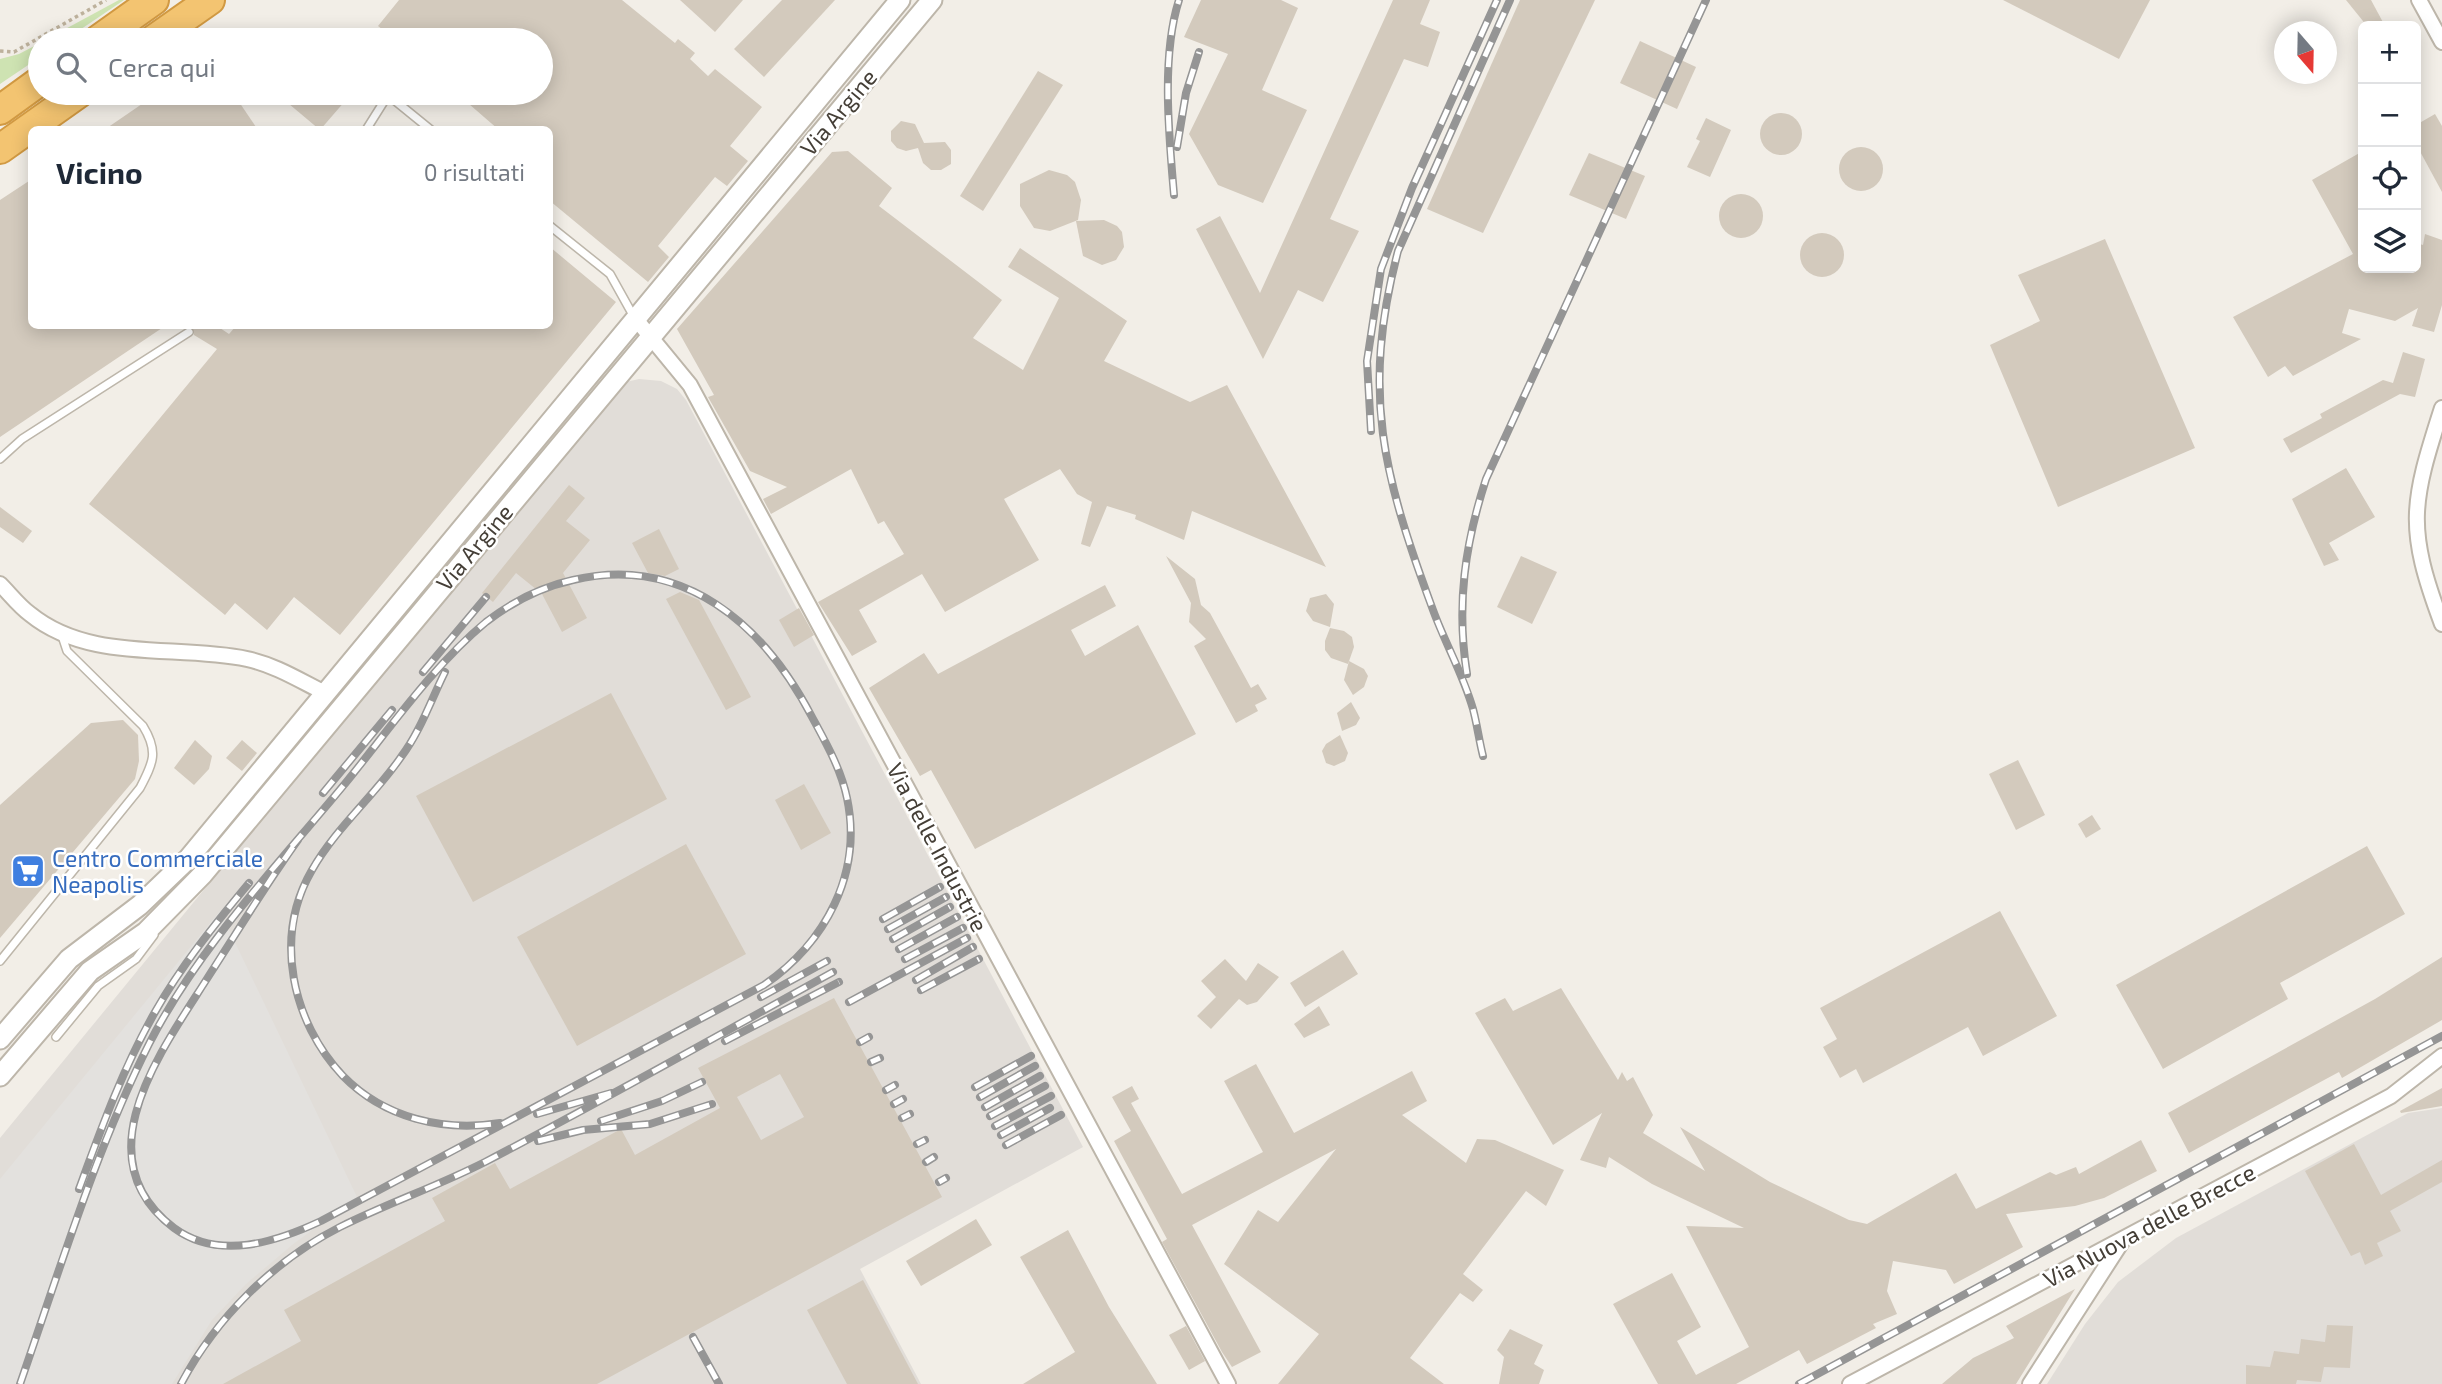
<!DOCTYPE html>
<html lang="it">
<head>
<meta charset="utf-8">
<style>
  body { margin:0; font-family:"Exo 2",sans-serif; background:#f6f6f7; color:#1f2937 }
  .controls { position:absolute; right:21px; top:21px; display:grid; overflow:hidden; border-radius:10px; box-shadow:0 4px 18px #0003 }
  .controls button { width:63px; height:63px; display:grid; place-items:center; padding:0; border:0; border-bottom:2px solid #e0e1e3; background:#fff; color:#1f2937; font:35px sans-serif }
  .compass { position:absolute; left:2274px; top:21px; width:63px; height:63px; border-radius:50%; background:#fff; box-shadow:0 4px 18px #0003; rotate:160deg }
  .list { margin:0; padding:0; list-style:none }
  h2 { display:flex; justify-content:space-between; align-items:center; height:91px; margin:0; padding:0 28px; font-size:30px }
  h2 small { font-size:23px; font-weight:400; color:#747a83 }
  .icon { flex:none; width:38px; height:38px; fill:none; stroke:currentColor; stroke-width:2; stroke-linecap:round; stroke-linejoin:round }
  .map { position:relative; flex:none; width:2442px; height:1384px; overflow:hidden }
  .search { position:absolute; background:#fff; box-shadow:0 4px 18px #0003; left:28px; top:28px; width:525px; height:77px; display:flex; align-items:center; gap:18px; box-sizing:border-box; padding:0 24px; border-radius:38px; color:#747a83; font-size:26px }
  .panel { position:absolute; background:#fff; box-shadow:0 4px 18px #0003; left:28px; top:126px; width:525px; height:203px; border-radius:10px }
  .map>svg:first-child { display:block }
</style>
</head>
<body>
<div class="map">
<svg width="2442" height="1384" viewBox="0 0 2442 1384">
  <rect width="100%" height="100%" fill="#f2eee7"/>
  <g fill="#e1ddd8">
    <path d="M639,379l22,2 16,8 9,11 397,747 -223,122 61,115h-921v-246l607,-739 19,-17z"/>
    <path d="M2442,1108v276h-395l38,-60 33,-42 58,-44 232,-125z"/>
  </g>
  <g fill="#cee3b2">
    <path d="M119,0h5l-59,40h-20z"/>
    <path d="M40,43v14l-40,27v-25l19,-5z"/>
  </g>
  <path fill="#e3e1de" d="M220,911l137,286 -65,48 -46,39 -34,36 -40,64h-172v-205z"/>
  <g fill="#d3cabd" fill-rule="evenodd">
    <path d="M399,0h223l53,43 3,-4 17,14 -5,6 18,17 7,-7 47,38 -32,39 18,15 -21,25 -12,-9 -57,69 11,11 -21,25 -98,-81v-71h-51l-30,-26 9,-11h63v-53h-145l-18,-14z"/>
    <path d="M680,0h63l-28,32z"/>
    <path d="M782,0h53l-71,77 -30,-28z"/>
    <path d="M1201,0h80l17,8 -36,82 45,20 -44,93 -45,-18 -29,-51 39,-80 -44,-17z"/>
    <path d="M1393,0h37l-10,24 20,8 -12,35 -24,-8 -74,160 29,12 -36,71 -25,-12 -35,69 -67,-130 24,-13 40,77z"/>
    <path d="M1520,0h75l-112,233 -56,-24z"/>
    <path d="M2003,0h147l-31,59z"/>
    <path d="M2346,0h25l14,26h-18z"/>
    <path d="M1640,41l56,26 -19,42 -57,-26z"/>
    <path d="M1038,71l25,14 -80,126 -23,-15z"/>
    <path d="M158,93h75l25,37h-154z"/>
    <path d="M276,93h76l-32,37z"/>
    <circle cx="1781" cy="134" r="21"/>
    <path d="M2435,114l7,12v66l-26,-48v-19z"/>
    <path d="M1706,118l25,12 -21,47 -23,-10 13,-26 -4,-2z"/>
    <path d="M901,121l14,3 9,19 21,-1 6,8v14l-10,6h-10l-8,-7 -5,-15 -12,3 -9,-3 -6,-7v-10z"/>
    <circle cx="1861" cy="169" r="22"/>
    <path d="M848,151l44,37 -13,18 123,94 -29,38 50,32 36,-72 -51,-31 12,-19 107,73 -23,40 86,41 37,-17 99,182 -134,-56 -8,29 -49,-21 1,-4 -29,-9 -17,41 -9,-3 11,-42 -15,-8 -17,-25 -56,30 35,61 -94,52 -23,-38 -63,36 18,32 -25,14 -34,-54 86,-48 -20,-33 -6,3 -27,-55 -80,45 -8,-15 24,-12 -37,-16 -42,-74 6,-2 -37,-66 155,-177z"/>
    <path d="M2363,151v117h53v-25l7,2 2,-11 17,6v65l-8,27 -22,-6 6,-18 -23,13 -46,-12 -7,24 19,6 -68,37 -8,-10 -17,11 -35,-60 120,-63 -41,-74z"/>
    <path d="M1589,153l56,23 -19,43 -57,-24z"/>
    <path d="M1049,170l18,5 8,7 6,18 -3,20 -28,11 -16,-3 -14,-22v-22z"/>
    <path d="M32,179v147h133l-165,111v-237z"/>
    <circle cx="1741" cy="216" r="22"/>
    <path d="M1104,220l13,6 5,6 2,15 -8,13 -14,5 -19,-9 -7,-35z"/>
    <circle cx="1822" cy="255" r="22"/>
    <path d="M2105,239l90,209 -137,59 -68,-162 50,-24 -22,-46z"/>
    <path d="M550,247l66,55 -276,333 -46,-38 -27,33 -32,-27 -10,12 -136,-111 128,-155 -23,-14 -2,-8 -13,-1h38l12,8 7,-8h314z"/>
    <path d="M2403,352l22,7 -10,38 -15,-3 -109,59 -8,-14 39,-21 -2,-4 63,-34 10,3z"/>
    <path d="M2346,468l29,49 -46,26 10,17 -15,6 -32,-67z"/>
    <path d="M569,485l16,13 -19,23 24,19 -27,33 24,45 -25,14 -20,-38 -26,-21 -23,29 -11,-9z"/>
    <path d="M0,507l32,24 -9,12 -23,-16z"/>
    <path d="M659,529l20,40 -14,7 -17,-3 -16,-30z"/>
    <path d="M1166,556l29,23 6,26 9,8 41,75 7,-4 9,15 -12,6 3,6 -22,12 -42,-77 12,-7 -17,-17 2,-19z"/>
    <path d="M1521,556l36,16 -25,52 -35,-17z"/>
    <path d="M1105,585l11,21 -45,24 14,26 53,-31 58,109 -221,115 -44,-79 -11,6 -51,-88 55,-35 14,21z"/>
    <path d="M680,592l19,8 52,97 -25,13 -60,-111z"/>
    <path d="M1326,594l8,10 -4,23 -17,-6 -7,-10 4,-13z"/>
    <path d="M799,608l15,27 -20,12 -15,-27z"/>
    <path d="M1330,628l14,3 8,6 2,10 -6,17 -17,-6 -6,-8v-9z"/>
    <path d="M1349,661l15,8 4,7 -4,11 -11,8 -9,-15z"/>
    <path d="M611,693l56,106 -194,103 -57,-106z"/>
    <path d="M1351,702l9,16 -4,7 -14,6 -5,-18z"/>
    <path d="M123,720l15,15 1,26 -4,18 -135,159v-133l91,-82z"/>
    <path d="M1340,735l8,18 -3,8 -11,5 -8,-3 -4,-12 4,-7z"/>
    <path d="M195,740l17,16 -3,13 -15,16 -20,-17z"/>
    <path d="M242,740l15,13 -15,18 -16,-13z"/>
    <path d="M2018,760l27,55 -29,15 -27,-56z"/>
    <path d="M804,784l27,49 -30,17 -26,-50z"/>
    <path d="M2092,815l9,14 -15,9 -8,-14z"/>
    <path d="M686,844l60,110 -169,92 -60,-109z"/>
    <path d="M2367,846l38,68 -125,69 8,16 -125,70 -47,-84z"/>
    <path d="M2000,911l57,105 -74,40 -15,-29 -105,56 -7,-14 -16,9 -17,-31 14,-8 -17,-31z"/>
    <path d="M1343,950l15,24 -53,33 -15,-24z"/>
    <path d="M2442,957v63l-100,58 -3,-6 -150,81 -21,-40 207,-114z"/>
    <path d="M1225,959l21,22 12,-18 21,14 -22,25 -10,3 -8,-6 -28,30 -14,-13 19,-19 -15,-16z"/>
    <path d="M1561,988l57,92 4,-8 5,9 6,-4 20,38 -10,18 62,38 -25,-44 90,55 79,38 18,4 89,-51 20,36 74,-37 6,3 20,-8 3,7 62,-34 16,31 -53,27 -29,8 -69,8 17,33 -69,37 -8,-14 -53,-9 -6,30 10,23 -24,10 3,4 -69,36 -8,-14 -63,34h-78l-45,-80 59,-31 29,54 -24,14 19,34 53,-28 -63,-121 58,2 -92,-44 -43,-27 -3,11 -26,-8 22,-47 -49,32 -78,-132 30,-15 8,13z"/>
    <path d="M834,998l108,199 -345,187h-374l78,-43 -17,-31 161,-89 -13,-23 63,-35 15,26 111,-60 14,26 85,-47 -22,-40zM780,1074l24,43 -43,23 -24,-43z"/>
    <path d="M1319,1006l11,19 -26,13 -10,-14z"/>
    <path d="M1256,1064l38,69 118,-62 15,30 -25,14 64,48 11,-24 18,1 69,30 -18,36 -20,-15 -63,83 20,16 -10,12 -13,-9 -50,65 34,26h-166l41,-50 -95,-70 34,-54 20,12 58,-73 -144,76 69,127 -29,15 -10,-15 -60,-110 5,-3 -53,-98 17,-10 -19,-34 20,-11 7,13 -8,4 51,91 81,-42 -39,-71z"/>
    <path d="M2442,1088v18l-41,7 -1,-2z"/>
    <path d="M2354,1144l27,51 61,-35v22l-52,29 11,20 -24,12 6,13 -18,9 -5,-13 -9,4 -46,-85z"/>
    <path d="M976,1219l16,26 -71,41 -15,-25z"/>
    <path d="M1068,1230l41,77 48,77h-134l52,-32 -55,-95z"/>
    <path d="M863,1280l55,104h-71l-40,-74z"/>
    <path d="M2075,1289l-59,95h-74l31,-26 41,-20 -8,-12z"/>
    <path d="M2327,1325l26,1 -3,42 -26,-1 -3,15 -24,-2 -1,4h-50v-19l24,2 4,-16 25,3 2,-15 24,3z"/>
    <path d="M1186,1326l19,35 -16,9 -20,-35z"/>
    <path d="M1510,1329l33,16 -9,19 10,6 -5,14h-40l5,-27 -7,-7z"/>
  </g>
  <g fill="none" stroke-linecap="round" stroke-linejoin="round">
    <g stroke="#bdb6aa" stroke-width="10">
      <g id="service">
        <path d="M366,130l22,-35 43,35"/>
        <path d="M550,226l60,48 24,43"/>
        <path d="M0,459l22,-20 167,-107"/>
        <path d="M0,961l140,-173c13,-25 19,-36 3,-62l-76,-75 -6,-18"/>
        <path d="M56,1037l42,-51 38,-27 18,-24"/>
      </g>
    </g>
    <g stroke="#bdb6aa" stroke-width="18">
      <g id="minor">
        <path d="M2419,0l23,42"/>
        <path d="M635,318l55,67 538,999"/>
        <path d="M2442,408c-31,96 -36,120 0,216"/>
        <path d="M0,584c10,10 19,22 30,30 60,49 146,30 217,45 28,6 52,21 78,34"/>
        <path d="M1850,1384l541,-288 51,-40"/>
        <path d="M2030,1384l93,-144"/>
      </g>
    </g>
    <g stroke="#bdb6aa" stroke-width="23">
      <g id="tertiary">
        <path d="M0,1039l69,-80 71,-54 48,-46 712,-859"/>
        <path d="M0,1076l90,-105 56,-39 57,-58 729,-874"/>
      </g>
    </g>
    <g stroke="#d19942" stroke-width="32">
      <g id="motorway">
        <path d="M98,40l56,-40"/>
        <path d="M153,40l57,-40"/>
        <path d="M0,110l40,-29"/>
        <path d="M0,149l79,-56"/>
      </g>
    </g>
    <path stroke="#bdb19c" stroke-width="3.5" stroke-dasharray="3.5 3.5" stroke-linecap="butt" d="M0,51l14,1 92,-52"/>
    <use href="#service" stroke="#fff" stroke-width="7"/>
    <use href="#minor" stroke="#fff" stroke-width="14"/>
    <use href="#tertiary" stroke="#fff" stroke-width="19"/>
    <use href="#motorway" stroke="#f3c471" stroke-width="28"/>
    <g stroke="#959595" stroke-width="8">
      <g id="rail">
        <path d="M1177,147l9,-54 13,-41"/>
        <path d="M1174,195c-5,-59 -13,-139 5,-195"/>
        <path d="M1371,431l-4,-70 14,-92 31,-81 85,-188"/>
        <path d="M423,672l63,-75"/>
        <path d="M445,672c-14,28 -25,60 -44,85 -27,39 -65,71 -89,113 -39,67 -20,152 31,206 41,42 100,56 157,47"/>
        <path d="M1467,674c-11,-69 -2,-130 19,-195l220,-479"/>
        <path d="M1483,756c-4,-16 -6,-32 -10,-47 -10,-35 -28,-66 -40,-99 -50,-135 -72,-217 -35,-359l112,-251"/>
        <path d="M323,793l69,-83"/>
        <path d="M883,919l57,-32"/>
        <path d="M888,929l58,-32"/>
        <path d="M893,939l57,-32"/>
        <path d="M899,949l58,-32"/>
        <path d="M905,959l58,-31"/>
        <path d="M916,980l57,-33"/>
        <path d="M921,990l58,-31"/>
        <path d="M761,997l66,-36"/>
        <path d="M849,1002l118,-64"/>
        <path d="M725,1041l114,-59"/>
        <path d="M860,1042l9,-5"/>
        <path d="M871,1062l9,-4"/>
        <path d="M975,1087l56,-31"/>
        <path d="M886,1090l9,-5"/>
        <path d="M980,1097l55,-31"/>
        <path d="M894,1104l9,-5"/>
        <path d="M985,1107l55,-31"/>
        <path d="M537,1114l74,-21"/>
        <path d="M990,1116l55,-30"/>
        <path d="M902,1118l8,-4"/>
        <path d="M601,1121l61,-20 40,-19"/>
        <path d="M995,1126l56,-30"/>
        <path d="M1001,1135l49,-27"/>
        <path d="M538,1141l45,-11 67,-6 62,-20"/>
        <path d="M917,1144l8,-4"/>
        <path d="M1006,1145l55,-30"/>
        <path d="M926,1162l8,-5"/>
        <path d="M939,1182l7,-4"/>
        <path d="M79,1189c22,-60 44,-121 76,-177 26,-46 60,-88 94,-129"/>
        <path d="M693,1337l26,47"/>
        <path d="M20,1384c39,-112 76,-235 129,-340 50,-98 130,-180 199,-264 43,-53 85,-114 138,-158 26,-20 55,-35 87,-42 111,-26 191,45 239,137 14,26 29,52 35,81 16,76 -22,145 -83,187l-443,236c-45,21 -102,40 -147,7 -95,-72 -9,-182 36,-254 29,-45 57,-91 88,-134"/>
        <path d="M181,1384c35,-66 92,-123 159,-157 48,-24 98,-41 145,-65 117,-61 232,-126 348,-190"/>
        <path d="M1799,1384l643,-348"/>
      </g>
    </g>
    <use href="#rail" stroke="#fff" stroke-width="5" stroke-dasharray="16" stroke-linecap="butt"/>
  </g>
  <defs>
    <g id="supermarket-square" transform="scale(1.75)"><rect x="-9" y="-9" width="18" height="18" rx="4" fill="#3f7fe0" stroke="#fff"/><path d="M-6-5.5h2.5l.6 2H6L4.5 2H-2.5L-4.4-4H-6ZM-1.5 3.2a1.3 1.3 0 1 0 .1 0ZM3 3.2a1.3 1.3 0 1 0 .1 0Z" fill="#fff"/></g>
  </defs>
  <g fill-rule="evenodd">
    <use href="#supermarket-square" x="28" y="871"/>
  </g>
  <g text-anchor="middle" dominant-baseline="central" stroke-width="5" stroke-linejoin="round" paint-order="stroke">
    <g font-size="23" fill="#443e36" stroke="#fff">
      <text transform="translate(838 112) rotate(-50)">Via Argine</text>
      <text transform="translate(474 547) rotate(-50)">Via Argine</text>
      <text transform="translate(938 847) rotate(62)">Via delle Industrie</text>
      <text transform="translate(2149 1225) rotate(-28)">Via Nuova delle Brecce</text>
    </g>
    <g font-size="23" fill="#366cbe" stroke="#fff" text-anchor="start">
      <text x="52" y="858">Centro Commerciale<tspan x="52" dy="26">Neapolis</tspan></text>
    </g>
  </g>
</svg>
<div class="controls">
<button>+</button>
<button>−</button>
<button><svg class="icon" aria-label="locate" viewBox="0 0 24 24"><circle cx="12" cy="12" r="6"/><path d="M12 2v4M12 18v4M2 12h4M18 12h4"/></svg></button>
<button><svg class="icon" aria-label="layers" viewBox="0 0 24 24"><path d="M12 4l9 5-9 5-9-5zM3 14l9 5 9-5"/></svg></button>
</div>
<svg class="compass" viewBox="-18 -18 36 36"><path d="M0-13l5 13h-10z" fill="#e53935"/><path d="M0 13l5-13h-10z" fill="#747a83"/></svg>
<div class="search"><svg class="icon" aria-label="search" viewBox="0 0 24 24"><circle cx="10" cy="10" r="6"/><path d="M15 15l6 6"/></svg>Cerca qui</div>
<section class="panel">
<h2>Vicino<small>0 risultati</small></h2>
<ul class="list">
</ul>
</section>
</div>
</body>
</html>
